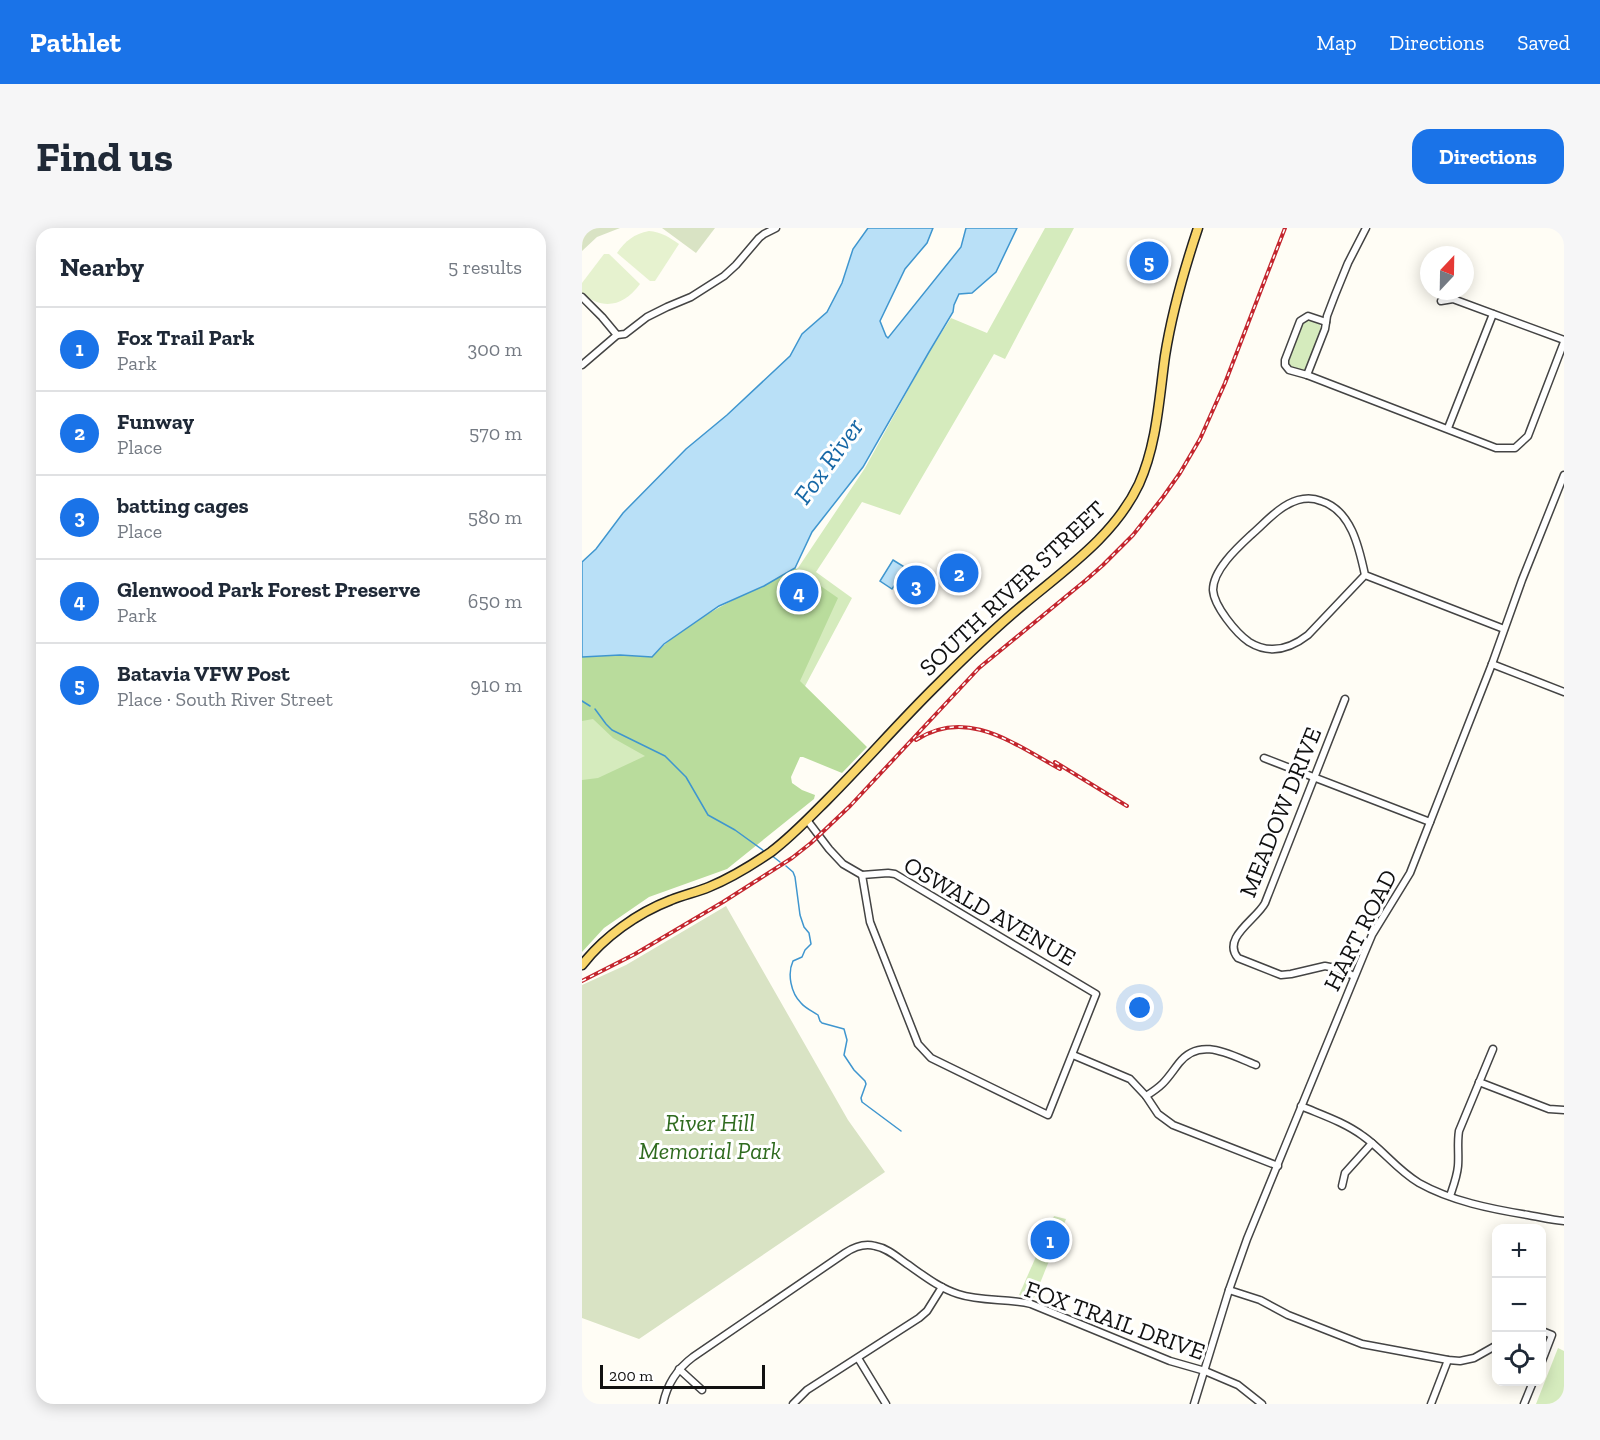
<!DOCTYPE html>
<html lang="en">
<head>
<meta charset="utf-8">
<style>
  body { margin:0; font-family:"Zilla Slab",serif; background:#f6f6f7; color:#1f2937 }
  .controls { position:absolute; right:18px; bottom:18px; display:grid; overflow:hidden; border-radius:12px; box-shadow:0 3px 15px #0003 }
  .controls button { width:54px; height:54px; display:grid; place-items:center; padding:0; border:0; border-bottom:2px solid #e0e1e3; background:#fff; color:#1f2937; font:30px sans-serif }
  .compass { position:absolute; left:838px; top:18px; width:54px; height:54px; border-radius:50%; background:#fff; box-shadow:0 3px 15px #0003; rotate:22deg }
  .scale { position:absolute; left:18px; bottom:15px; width:165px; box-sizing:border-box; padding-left:6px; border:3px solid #111; border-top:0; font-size:16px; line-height:21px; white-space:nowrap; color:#111; -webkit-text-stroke:4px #fff; paint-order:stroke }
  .you { position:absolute; left:558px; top:780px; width:21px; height:21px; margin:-15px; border:4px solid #fff; border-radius:50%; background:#1a73e8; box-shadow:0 0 0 9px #1a73e833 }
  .badge { display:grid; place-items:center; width:39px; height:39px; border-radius:50%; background:#1a73e8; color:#fff; font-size:20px; font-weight:700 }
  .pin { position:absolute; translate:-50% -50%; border:3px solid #fff; box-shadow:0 2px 6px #0006 }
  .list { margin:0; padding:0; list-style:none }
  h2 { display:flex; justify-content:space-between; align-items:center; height:78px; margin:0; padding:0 24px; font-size:26px }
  h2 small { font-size:20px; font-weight:400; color:#747a83 }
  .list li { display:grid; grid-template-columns:39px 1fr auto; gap:18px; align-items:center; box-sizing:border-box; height:84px; padding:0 24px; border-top:2px solid #e0e1e3 }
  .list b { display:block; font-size:22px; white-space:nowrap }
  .list p { margin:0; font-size:20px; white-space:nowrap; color:#747a83 }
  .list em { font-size:20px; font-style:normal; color:#747a83 }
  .icon { flex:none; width:33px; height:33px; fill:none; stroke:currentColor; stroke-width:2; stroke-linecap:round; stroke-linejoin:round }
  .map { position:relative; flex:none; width:982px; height:1176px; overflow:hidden; border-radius:18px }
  header { display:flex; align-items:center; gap:36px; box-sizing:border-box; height:84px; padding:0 30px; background:#1a73e8; color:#fff }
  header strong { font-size:28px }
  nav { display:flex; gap:33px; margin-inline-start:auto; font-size:21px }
  .intro { display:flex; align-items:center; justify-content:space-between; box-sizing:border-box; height:144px; padding:0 36px }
  h1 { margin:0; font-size:42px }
  .button { padding:15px 27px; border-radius:18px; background:#1a73e8; color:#fff; font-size:21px; font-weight:700 }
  main { display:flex; gap:36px; padding:0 36px }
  aside { flex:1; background:#fff; border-radius:18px; box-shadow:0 3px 15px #0003 }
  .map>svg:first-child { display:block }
</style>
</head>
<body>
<header>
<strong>Pathlet</strong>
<nav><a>Map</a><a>Directions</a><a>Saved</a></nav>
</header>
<div class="intro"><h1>Find us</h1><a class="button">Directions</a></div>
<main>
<aside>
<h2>Nearby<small>5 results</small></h2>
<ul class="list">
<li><span class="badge">1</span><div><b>Fox Trail Park</b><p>Park</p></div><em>300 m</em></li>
<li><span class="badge">2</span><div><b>Funway</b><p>Place</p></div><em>570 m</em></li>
<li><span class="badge">3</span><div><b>batting cages</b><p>Place</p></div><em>580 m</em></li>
<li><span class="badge">4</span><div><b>Glenwood Park Forest Preserve</b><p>Park</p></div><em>650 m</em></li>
<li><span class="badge">5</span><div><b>Batavia VFW Post</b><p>Place · South River Street</p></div><em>910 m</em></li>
</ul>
</aside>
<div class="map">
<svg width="982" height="1176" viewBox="0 0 982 1176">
  <rect width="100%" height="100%" fill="#fffdf5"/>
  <g fill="#d5ebbd">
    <path d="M463,0h29l-69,131 -11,-5 -94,161 -38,-13 -46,70 36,26 -48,90 -155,208 -46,31 -21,23v-286l71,-5 112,-72 33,-19 67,-100 64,-116 22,-34 36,15z"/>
    <path d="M727,91l10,4 2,5 -15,41 -4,2 -10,-3 -4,-7 16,-40z"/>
    <path d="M472,988l12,3 -32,79 -15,-3z"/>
    <path d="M976,1120l6,3v53h-28z"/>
  </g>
  <path fill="#b9dc9c" d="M213,340l43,30 -38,83 67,66 -25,26 -39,-16h-3l-9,20 1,6 10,7 13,5 -1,4 -87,70 -78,28 -45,31 -22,24v-172l16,-2 47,-22 -32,-18 -20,-19 -11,2v-64l38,-2 32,2c39,-42 94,-61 143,-89z"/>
  <g fill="#d9e3c4">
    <path d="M0,0h38l-23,9 -15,14z"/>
    <path d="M80,0h53l-19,25z"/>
    <path d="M144,678l122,214 37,52 -246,167 -57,-21v-333l44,-20z"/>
  </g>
  <g fill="#e6f2cf">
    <path d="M67,3c12,1 20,6 30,13l-24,37h-5l-33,-28c8,-12 17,-19 32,-22z"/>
    <path d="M22,26h5l31,30c-16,22 -37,27 -58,9v-10z"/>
  </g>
  <g fill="#b9e0f7" stroke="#3f96cf" stroke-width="1.5">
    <path d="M286,0h65l-6,15 -22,26 -25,52 6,15 2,2 73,-91 5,-19h51l-21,44 -24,21 -13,1 -5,11 -1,7 -24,40 -66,115 -51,65 -17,36 -31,18 -45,20 -55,38 -12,13 -32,-2 -38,2v-95l14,-13 27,-36 63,-64 41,-34 63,-59 12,-22 25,-22 15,-29 11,-34z"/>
    <path d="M311,332l13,8 -14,21 -12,-8z"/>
  </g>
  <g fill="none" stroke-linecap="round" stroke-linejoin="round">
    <g stroke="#3f96cf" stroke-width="1.5">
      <path d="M0,473l8,5"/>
      <path d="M13,481l11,15 6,6 53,26 21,21 22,38 27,15 29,21"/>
      <path d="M189,627l9,7"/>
      <path d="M204,638l7,6 2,5 5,38 4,12 5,6 2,11 -6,6 -3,7 -9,4c-6,13 -2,32 8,42 4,5 11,8 17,12l2,6 2,2 22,6 3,11 -3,15 10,15 11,11 1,3 -5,14 1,4 39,29"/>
    </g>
    <g stroke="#444" stroke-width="9">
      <g id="minor">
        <path d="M0,69l20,20 15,18"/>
        <path d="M859,73l12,-2 111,41"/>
        <path d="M744,94l-18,-6 -8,5 -15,39v5l4,5 18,5 189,73h19l13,-12 36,-94"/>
        <path d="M0,137l35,-30 8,-1 22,-17 20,-10 24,-10 33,-21 12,-11 23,-27 5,-4 12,-6"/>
        <path d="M725,147l18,-46 2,-13 8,-21 13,-32 18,-35"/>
        <path d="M866,200l45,-114"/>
        <path d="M783,347c-6,-28 -14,-65 -44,-74 -7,-3 -16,-3 -23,-1 -18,5 -33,23 -47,35 -14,13 -38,35 -38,55 1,16 23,43 36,52 21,13 41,7 59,-7l57,-60 139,54"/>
        <path d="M910,436l72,28"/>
        <path d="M763,471l-80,204c-8,16 -44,35 -27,55l43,17 10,-1 34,-8 10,2 19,8"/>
        <path d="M682,530l166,64"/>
        <path d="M225,592l22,29 14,15 19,11"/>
        <path d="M306,645l7,1 201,120 -48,121 -117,-57 -13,-14 -48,-122 -8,-47z"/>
        <path d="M491,827l57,24 16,17 12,18 15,11 105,41"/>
        <path d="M897,854l70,27 15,1"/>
        <path d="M564,868c19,-12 20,-16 33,-33 21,-27 51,-8 77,2"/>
        <path d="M719,878c21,9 43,16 62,30 20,14 34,34 56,47 32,18 72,26 109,32 12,2 24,5 36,6"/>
        <path d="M760,958l3,-13 27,-30"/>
        <path d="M868,968c3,-9 7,-19 8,-30 1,-12 -1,-23 1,-35l34,-82"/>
        <path d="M647,1062l31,10 28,15 74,29 86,16 12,1 14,-3 23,-13"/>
        <path d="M960,1103l10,4 -10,26"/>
        <path d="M276,1130l28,46"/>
        <path d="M97,1141l23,21"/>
        <path d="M81,1176c4,-20 14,-35 30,-47l152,-104c9,-6 19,-10 30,-7 12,2 22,11 32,18 16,11 32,24 51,30 24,8 49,4 73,10l139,57 35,10 33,14 24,19"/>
        <path d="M211,1176l14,-14 112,-72 8,-7 15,-24"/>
        <path d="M612,1176l35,-114 18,-51 117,-285 8,-19 38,-62 82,-209 30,-84 42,-105"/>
        <path d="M849,1176l17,-44"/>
        <path d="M942,1176l9,-22"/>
      </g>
    </g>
    <g stroke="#222" stroke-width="11">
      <path id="major" d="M0,737c22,-28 55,-52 89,-65 12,-5 26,-8 38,-13 22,-9 43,-22 62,-35 20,-15 38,-34 56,-52 38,-38 73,-79 112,-117 27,-27 55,-54 85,-79 43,-36 91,-69 115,-120 18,-40 20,-85 26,-128 7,-44 19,-86 33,-128"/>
    </g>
    <use href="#minor" stroke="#fff" stroke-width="6"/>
    <use href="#major" stroke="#f9d66b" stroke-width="8"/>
    <g stroke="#c4262e" stroke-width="4">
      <g id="rail">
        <path d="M334,512c51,-33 98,4 144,29"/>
        <path d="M473,534l72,44"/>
        <path d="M0,753l53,-27 88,-52 69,-44 19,-15 39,-37 129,-138 107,-88 17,-15 30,-30 30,-38 17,-24 20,-34 25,-56 60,-155"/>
      </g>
    </g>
    <use href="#rail" stroke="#fff" stroke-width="1.5" stroke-dasharray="4.5" stroke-linecap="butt"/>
  </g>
  <g text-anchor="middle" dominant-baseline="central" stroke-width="6" stroke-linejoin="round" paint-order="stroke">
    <g font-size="24" fill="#111" stroke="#fff">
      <text transform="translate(430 360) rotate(-43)">SOUTH RIVER STREET</text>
      <text transform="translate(698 584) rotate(-68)">MEADOW DRIVE</text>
      <text transform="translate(408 683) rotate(30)">OSWALD AVENUE</text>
      <text transform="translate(778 702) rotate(-63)">HART ROAD</text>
      <text transform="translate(533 1092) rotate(20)">FOX TRAIL DRIVE</text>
    </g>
    <g font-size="24" font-style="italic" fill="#2f6b1f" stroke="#fff">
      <text x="128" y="894">River Hill<tspan x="128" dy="28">Memorial Park</tspan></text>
    </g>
    <g font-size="26" font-style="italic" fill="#1768a6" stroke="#fff">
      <text transform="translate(246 233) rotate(-54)">Fox River</text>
    </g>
  </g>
</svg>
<div class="controls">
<button>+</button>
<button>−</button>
<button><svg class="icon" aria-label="locate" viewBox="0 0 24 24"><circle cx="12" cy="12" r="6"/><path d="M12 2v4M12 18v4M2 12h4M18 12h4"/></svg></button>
</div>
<svg class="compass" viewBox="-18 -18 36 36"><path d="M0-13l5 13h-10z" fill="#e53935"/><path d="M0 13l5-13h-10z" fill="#747a83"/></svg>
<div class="scale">200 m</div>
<div class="you"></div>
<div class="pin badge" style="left:468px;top:1012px">1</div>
<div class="pin badge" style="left:377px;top:345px">2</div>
<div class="pin badge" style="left:334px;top:357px">3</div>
<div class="pin badge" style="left:217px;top:364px">4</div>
<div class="pin badge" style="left:567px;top:33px">5</div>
</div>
</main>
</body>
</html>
